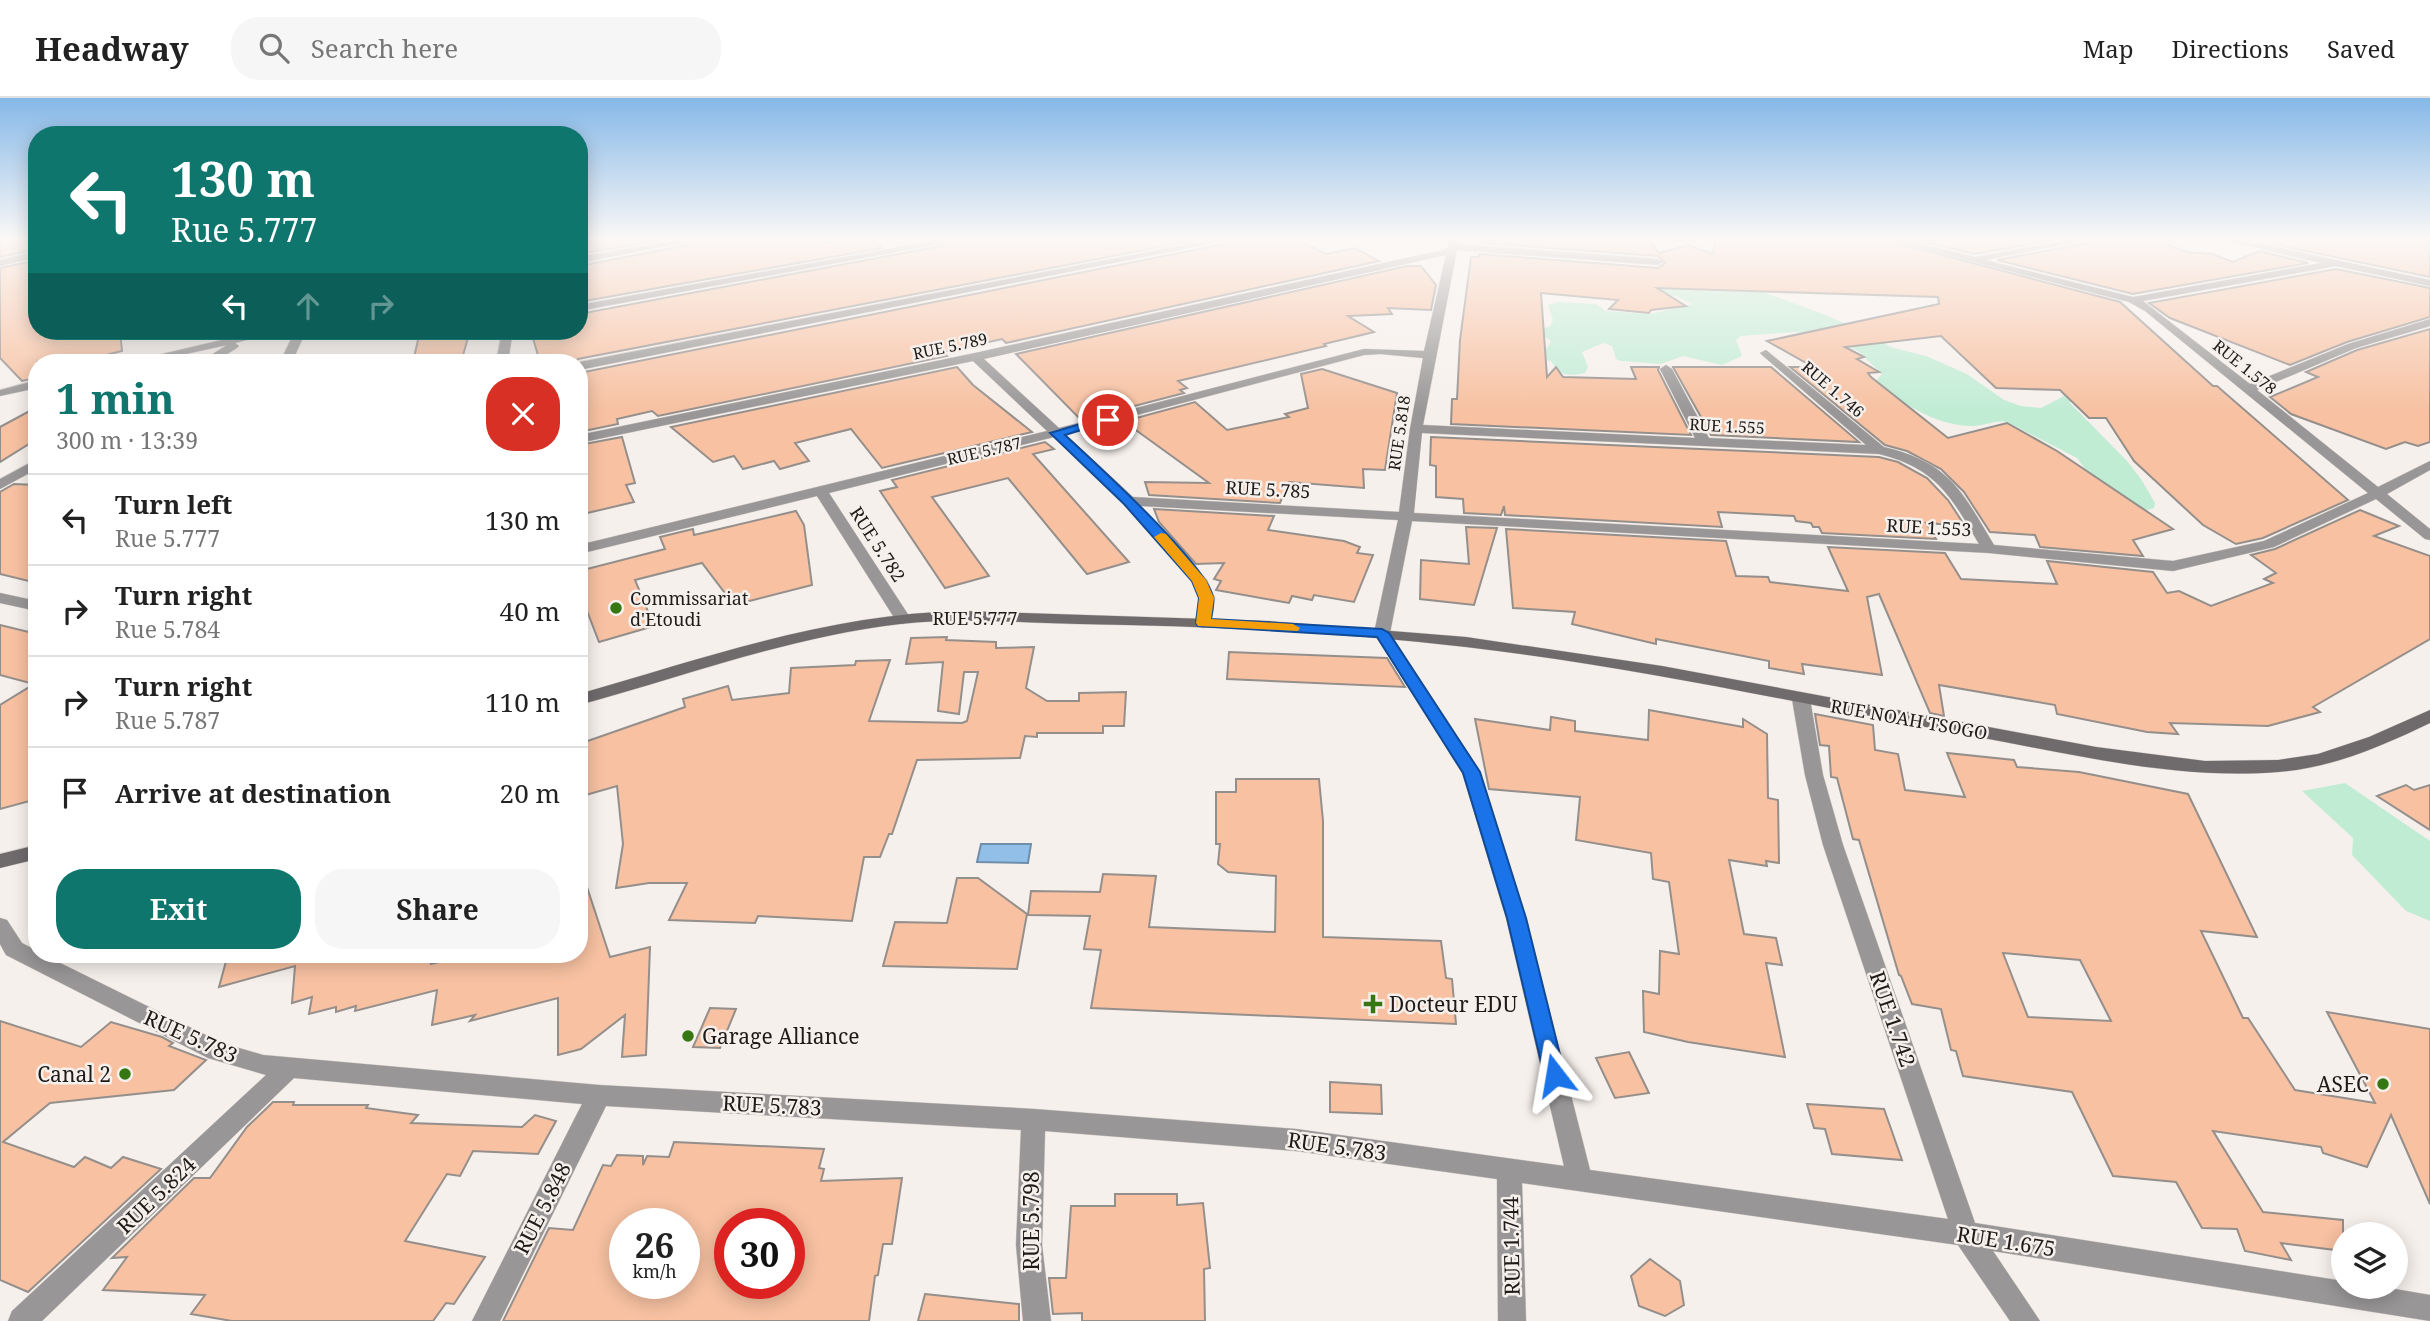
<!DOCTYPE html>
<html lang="en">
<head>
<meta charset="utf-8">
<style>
	body { margin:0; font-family:"Noto Serif",serif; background:#f6f6f6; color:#222; height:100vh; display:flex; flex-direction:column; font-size:26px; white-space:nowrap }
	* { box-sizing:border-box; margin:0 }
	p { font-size:23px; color:#767676 }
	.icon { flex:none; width:38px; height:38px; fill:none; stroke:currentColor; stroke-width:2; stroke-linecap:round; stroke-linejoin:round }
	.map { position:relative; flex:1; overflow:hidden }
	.sheet { position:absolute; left:28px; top:256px; width:560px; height:609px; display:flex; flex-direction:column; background:#fff; border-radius:28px; box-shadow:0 4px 18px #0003 }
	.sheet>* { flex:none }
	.top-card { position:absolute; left:28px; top:28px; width:560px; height:214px; border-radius:28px; box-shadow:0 4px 18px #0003; background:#0f766e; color:#fff; overflow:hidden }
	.tools { position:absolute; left:2331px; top:1124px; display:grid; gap:14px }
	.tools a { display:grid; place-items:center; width:77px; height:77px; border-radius:50%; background:#fff; box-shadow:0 4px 18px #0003; font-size:35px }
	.speed { position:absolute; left:609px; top:1110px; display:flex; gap:14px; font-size:35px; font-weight:700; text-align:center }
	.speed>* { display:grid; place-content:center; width:91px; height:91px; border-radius:50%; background:#fff; box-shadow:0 4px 18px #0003; line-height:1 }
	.speed small { font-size:18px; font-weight:400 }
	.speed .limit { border:10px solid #d22; background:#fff; color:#111 }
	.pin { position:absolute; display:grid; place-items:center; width:60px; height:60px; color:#fff; margin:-30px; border:4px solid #fff; border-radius:50%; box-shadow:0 2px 7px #0007 }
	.me { position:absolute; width:77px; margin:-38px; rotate:346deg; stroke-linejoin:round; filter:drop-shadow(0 0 5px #0008) }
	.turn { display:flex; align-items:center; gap:24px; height:147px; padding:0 28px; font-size:32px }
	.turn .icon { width:91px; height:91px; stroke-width:2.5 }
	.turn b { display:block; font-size:49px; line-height:60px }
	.lanes { display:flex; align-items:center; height:66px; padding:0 28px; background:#0003; justify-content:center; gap:35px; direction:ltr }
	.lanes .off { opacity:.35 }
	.round { display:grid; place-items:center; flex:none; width:74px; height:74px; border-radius:28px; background:#f6f6f6 }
	.head { display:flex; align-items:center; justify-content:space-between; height:119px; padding:0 28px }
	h1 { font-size:42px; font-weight:700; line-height:52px; color:#0f766e }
	.primary-button { display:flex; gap:14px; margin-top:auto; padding:14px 28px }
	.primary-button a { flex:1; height:80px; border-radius:28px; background:#0f766e; color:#fff; font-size:28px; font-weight:700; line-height:80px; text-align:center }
	.primary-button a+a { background:#f6f6f6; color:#222 }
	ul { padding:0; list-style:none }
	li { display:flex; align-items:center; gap:21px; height:91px; padding:0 28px; border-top:2px solid #e0e0e0 }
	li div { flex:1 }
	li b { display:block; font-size:26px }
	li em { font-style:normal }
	header { display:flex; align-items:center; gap:42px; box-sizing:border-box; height:98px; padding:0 35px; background:#fff; border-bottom:2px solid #e0e0e0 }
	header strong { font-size:33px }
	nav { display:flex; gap:38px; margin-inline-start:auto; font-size:24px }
	.search { width:490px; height:63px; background:#f6f6f6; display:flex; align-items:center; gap:18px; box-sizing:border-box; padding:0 24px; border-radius:28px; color:#767676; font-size:26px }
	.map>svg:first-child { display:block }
	.green { fill:#c1ecd4 }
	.water { fill:#91bfe7; stroke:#6e8eaa; stroke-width:2 }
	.building { fill:#f7c1a2; stroke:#958f8c; stroke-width:2; fill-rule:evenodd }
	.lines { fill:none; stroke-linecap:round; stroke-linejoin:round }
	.street-casing { stroke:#d3ceca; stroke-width:1 }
	.secondary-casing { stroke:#d3ceca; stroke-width:1 }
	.street { fill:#999697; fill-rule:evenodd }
	.secondary { fill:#6f6b6d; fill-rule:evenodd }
	.route { fill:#1a73e8; stroke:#114b97; stroke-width:2 }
	.slow { fill:#f59e0b }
	.poi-dot { fill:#367714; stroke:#f6f0ec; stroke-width:2.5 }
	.labels { text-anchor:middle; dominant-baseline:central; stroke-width:5; stroke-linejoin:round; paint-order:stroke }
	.far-street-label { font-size:16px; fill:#1e1b1a; stroke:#f6f0ec }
	.street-label { font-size:18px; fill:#1e1b1a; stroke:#f6f0ec }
	.poi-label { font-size:18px; fill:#1e1b1a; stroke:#f6f0ec; text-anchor:start }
	.near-poi-label { font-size:21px; fill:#1e1b1a; stroke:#f6f0ec; text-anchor:start }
	.near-street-label { font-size:21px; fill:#1e1b1a; stroke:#f6f0ec }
</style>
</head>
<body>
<header>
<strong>Headway</strong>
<div class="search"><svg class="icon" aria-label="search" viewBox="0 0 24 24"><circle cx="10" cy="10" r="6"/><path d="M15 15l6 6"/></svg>Search here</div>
<nav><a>Map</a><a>Directions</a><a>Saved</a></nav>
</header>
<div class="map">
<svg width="2430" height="1223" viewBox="0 0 2430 1223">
	<rect width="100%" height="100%" fill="#f6f0ec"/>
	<g class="green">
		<path d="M1681,189l23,4 59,1 60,22 54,23 13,10 36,9 41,18 37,26 17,6 20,2 23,-12 -8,-10 26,14 -13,2 58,59 14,18 14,24 -1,5 -10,3 -52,-33 -15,-20 -70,-36c-11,-2 -21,3 -32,4 -38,1 -71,-22 -100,-44l7,-8 -24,-23 -41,-17 -23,-2 -53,4 -5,4 6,16 -20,9 -39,-9 -22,8 -40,-3 -5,-2 -4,-13 -9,-3 -21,9 6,15 -3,6c-18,3 -24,4 -34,-12l-21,-3 18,-11 3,-6 -6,-4 -23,-4 16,-5 12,-1 3,-7 -5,-15 10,-3 38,2 10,7 45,3 41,-10 -16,-8h-22l-34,-8z"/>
		<polygon points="2345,685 2430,743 2430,823 2406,813 2352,757 2353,740 2302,693"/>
	</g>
	<polygon class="water" points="981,746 1031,746 1028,765 977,764"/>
	<g class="building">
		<polygon points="0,142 37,142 37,151 0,159"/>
		<polygon points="579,142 662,142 579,156"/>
		<polygon points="701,142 818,142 821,146 843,142 874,142 882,150 579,204 579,168 698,145"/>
		<polygon points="973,142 1196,142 578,261 576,264 540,264 532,237 553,233 579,233 579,216"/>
		<polygon points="1231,142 1298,142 1326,156 1355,150 1379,163 1006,245 1002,241 943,254 947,258 658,318 652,313 617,321 618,326 579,334 579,275 1229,145"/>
		<polygon points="1480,142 1649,142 1659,155 1688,147 1713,156 1715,142 1886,142 2120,204 2213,288 2217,288 2348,402 2263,440 2236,446 2203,427 2134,363 2106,320 2089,320 2060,292 1996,290 1941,238 1845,249 1864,259 1857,261 1879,274 1868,275 1871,279 1948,340 2007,325 2057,353 2173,431 2133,442 2143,458 2040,449 2035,437 1990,434 1964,394 1941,371 1907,353 1885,347 1790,269 1813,269 1767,243 1939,206 1938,199 1657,190 1686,208 1651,212 1649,215 1609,211 1618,202 1541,195 1547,279 1556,269 1563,279 1636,281 1631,269 1659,269 1658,272 1691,337 1451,326 1452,301 1457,301 1460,242 1471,159 1479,159 1479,156 1658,170 1665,165 1658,158 1480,145"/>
		<polygon points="1916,142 2052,142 1975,156"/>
		<polygon points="2090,142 2155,142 2187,154 2212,156 2233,164 2259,153 2308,165 2133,196 1997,162 2088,145"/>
		<polygon points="2280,142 2430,142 2430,179 2273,146"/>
		<polygon points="37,162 37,233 120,233 122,253 78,264 37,264 37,280 22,283 0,260 0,170"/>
		<polygon points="1407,168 1421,168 1436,187 1431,212 1388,210 1392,216 1348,218 1374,234 1324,246 1326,248 1178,283 1187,290 1180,292 1184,295 1081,322 1016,256"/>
		<polygon points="2336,171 2430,190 2430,219 2347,244 2290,267 2170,220 2149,205"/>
		<polygon points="2430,231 2430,344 2418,348 2405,344 2386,351 2291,316 2270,299 2318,279 2306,274 2357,252"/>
		<polygon points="420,233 470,233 461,264 413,264"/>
		<polygon points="957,269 973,287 1032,334 882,370 851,331 795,345 809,363 780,371 774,363 743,371 734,358 713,364 671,329"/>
		<polygon points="1673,269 1771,269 1859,344 1711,337"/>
		<polygon points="1322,271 1397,295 1385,372 1363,371 1364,390 1289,384 1280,405 1149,397 1145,384 1209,385 1133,330 1100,339 1092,332 1195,304 1227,332 1289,319 1285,316 1308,310 1301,276"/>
		<polygon points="37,309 37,341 0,364 0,329"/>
		<polygon points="622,339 635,385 626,387 634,404 579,417 579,347"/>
		<polygon points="1431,339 1879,359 1898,364 1927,380 1948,402 1965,428 1926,425 1936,441 1822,435 1819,429 1813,429 1811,425 1796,423 1794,418 1718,414 1722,429 1505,417 1504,408 1501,417 1464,415 1463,401 1436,399 1436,368 1430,367"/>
		<polygon points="1045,344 1054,351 1033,356 1129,464 1087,476 1008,380 932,399 989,478 945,490 880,393 897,389 892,382"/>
		<polygon points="14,386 37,387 37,485 0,476 0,394"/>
		<polygon points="1154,411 1274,418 1268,432 1344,443 1360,449 1357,455 1373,457 1354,504 1314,497 1312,502 1292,498 1289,505 1216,492 1221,483 1214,481 1224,465 1196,466 1159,424"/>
		<polygon points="2360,412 2399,428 2374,438 2430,458 2430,541 2313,609 2320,614 2268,628 2170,625 2178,636 2147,634 2057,616 2055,607 1939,587 1944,618 1930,615 1879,496 1867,499 1882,577 1802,566 1804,576 1769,570 1769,563 1656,541 1656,546 1572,526 1575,514 1513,510 1506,431 1726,443 1736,478 1768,479 1770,484 1848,493 1828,449 1945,455 1961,481 2057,486 2047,463 2153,474 2167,495 2179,493 2211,508 2273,485 2264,481 2276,475 2251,457 2275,451"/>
		<polygon points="796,413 804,427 812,487 734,507 702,465 635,482 654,528 599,544 579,492 579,473 665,451 660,439 693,431 694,437"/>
		<polygon points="1466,429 1497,430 1474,507 1420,501 1421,462 1469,466"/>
		<polygon points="0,527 37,536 37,701 0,711 0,607 34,586 0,577"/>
		<polygon points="947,539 946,542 996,544 996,550 1034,549 1026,590 1047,603 1079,603 1079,595 1126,594 1124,628 1103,628 1103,635 1037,635 1037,639 1025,638 1020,660 917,662 892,736 889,736 880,759 864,759 852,823 758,818 755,825 669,822 687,785 649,785 616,790 623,746 617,688 579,699 579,646 685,609 683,601 728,588 732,602 789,595 791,570 855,567 856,563 890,562 869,623 962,625 967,623 978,574 964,574 959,616 938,613 943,564 906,566 911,540"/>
		<polygon points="1229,554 1387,560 1405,589 1227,581"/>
		<polygon points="1649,612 1743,629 1743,621 1767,636 1768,700 1778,702 1779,765 1766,763 1767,768 1729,762 1744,836 1776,840 1782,867 1766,865 1785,959 1688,944 1644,934 1643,893 1659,896 1660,853 1679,856 1669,784 1653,781 1651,755 1576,742 1580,699 1489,691 1475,621 1550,632 1551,619 1575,623 1575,633 1648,642"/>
		<path d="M1815,616l58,11 2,25 23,4 7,36 60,7 -18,-44 67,7 3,7 62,5 109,22 69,143 -56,-6 42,87h5l47,72 80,13 -48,-91 103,17v175l-39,-89 -24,52 -44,-14 -2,-6 -108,-16 50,81 80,8v31l-62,-8 10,17 -46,-9 -8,-22 -35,-1 -26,-46 -63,-6 -41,-84 -109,-16 -7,-25 -5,-1 -10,-41 -29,-5 -11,-28 -2,-1 -40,-135 -6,-1 -16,-61 -6,-1 -2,-31 -9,-1zM2003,855l77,7 31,61 -83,-4z"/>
		<polygon points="1236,681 1319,681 1323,723 1323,839 1441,843 1446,880 1452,881 1456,926 1091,910 1101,852 1084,851 1090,818 1028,817 1031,793 1100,794 1103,776 1156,778 1149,829 1275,834 1276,778 1228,774 1218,766 1220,746 1216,746 1216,694 1236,694"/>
		<polygon points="2406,687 2414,692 2430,687 2430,732 2377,698"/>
		<polygon points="579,780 584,780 610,859 650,849 646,957 622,959 625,917 581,951 558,957 558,900 470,923 475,917 432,927 437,892 355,913 356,908 336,914 336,909 309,916 312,899 292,905 295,868 219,889 228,856 432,856 431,866 473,856 579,856"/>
		<polygon points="957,780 978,780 1027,816 1017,871 883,868 895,824 947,825"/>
		<polygon points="710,910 736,911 720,950 693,949"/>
		<polygon points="0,923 81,949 111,924 162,939 173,945 169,948 206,962 174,992 50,1005 3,1044 74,1069 85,1059 111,1070 123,1059 161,1071 28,1194 0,1182"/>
		<polygon points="1629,954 1649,995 1615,1000 1596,960"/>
		<polygon points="1330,984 1381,987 1382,1016 1330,1014"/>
		<polygon points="273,1004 294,1004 293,1007 368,1007 366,1010 418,1017 411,1025 522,1029 535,1017 556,1023 538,1056 473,1053 460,1078 447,1076 405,1143 485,1159 454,1206 446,1205 433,1223 232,1223 191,1216 205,1197 103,1192 127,1159 112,1160 194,1080 210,1080 247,1029"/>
		<polygon points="1807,1006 1884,1011 1902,1062 1832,1056 1825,1031 1814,1030"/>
		<path d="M674,1044l150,7 -5,19 5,1 -3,12 81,-3 -10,66h-9l-5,31 -3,1 -6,45h-366l46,-93 24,2 30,-65 8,1 6,-11 26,1v9l4,-9 22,1zM625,1125h59v60h-59zM730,1125h59v60h-59z"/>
		<polygon points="1115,1096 1177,1096 1177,1107 1203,1105 1210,1170 1204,1171 1205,1223 1082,1223 1082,1215 1053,1216 1049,1180 1066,1180 1071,1108 1115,1108"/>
		<polygon points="1650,1161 1680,1183 1684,1207 1665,1218 1639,1208 1631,1178"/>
		<polygon points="925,1196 1019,1206 1019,1223 918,1223"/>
	</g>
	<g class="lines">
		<defs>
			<g id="street">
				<polygon points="677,142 698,142 579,165 579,159"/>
				<polygon points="939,142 960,142 579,213 579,207"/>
				<polygon points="1209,142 1228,142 579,272 579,264"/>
				<path d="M1449,142h10l-1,4 200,15 5,3 -5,3 -201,-15 -34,175 272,13 -35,-69 6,-4 6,4 37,69 157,7 -104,-90 -2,-2 6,-3 118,97c66,16 77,43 110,98l179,16 91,-20 104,-48 -223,-182 -16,-9 -240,-62h16l70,17 91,-17h21l-102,20 148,37 188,-34 -97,-23h18l188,40v6l-94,-20 -193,35 107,83 98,-40 82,-25v7l-74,22 -99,42 121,97 52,-26v9l-43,24 43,35v11l-5,-1 -49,-40 -102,48 -101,24 -184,-18 -577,-32 -22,112 90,139 46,146 64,252 358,49 -125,-374 -18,-70 -13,-76 9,-5 9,5 13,76 20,70 132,378 368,58v5h34l53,9v26l-437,-70 47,70h-30l-52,-76 -436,-62 4,138h-28l-1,-142 -201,-28 -251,-20 -3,114 9,76h-28l-7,-76 5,-115 -415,-24 -106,215h-28l110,-217 -288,-26 -252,243h-34l4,-10 254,-236 -58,-17 -202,-103 -6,-11v-26l7,2 15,23 15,8v3h5l180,89 41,12 336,30 435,24 262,20 268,37 -58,-248 -44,-146 -88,-139 24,-113 -257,-14 66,74 8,18 -4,25 -8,5 -8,-5 4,-25 -7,-17 -68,-77 -70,-67 -225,56 82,126 -8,5 -8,-5 -78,-123 -238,58v-9l468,-114 -74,-70 -394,82v-8l396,-82 472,-104zM1446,157l-22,96 -60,-2 -305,79 -75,-69zM1381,256l42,4 -13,71 -11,83 -266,-15 -68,-63 299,-79zM1422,335l457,21c57,14 72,42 100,90l-565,-31z"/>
				<polygon points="37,153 37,159 0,168 0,162"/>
				<polygon points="260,233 280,233 235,245 239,248 237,250 214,264 200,264 227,247 149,264 128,264"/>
				<polygon points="295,233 306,233 292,264 280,264"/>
				<polygon points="502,233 513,233 508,264 496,264"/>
				<polygon points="37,282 37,290 0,298 0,292"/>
				<polygon points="37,361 37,371 0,391 0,381"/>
				<polygon points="0,495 37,503 37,513 0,505"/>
			</g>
			<g id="secondary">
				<path d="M964,513l304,10 198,16 196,29 434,81 109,14 73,-1 40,-6 51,-17 61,-27v13c-48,23 -98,45 -152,49 -101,8 -201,-17 -300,-35 -170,-32 -340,-70 -512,-90 -128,-15 -258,-21 -387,-23 -59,-1 -120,-7 -179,0 -111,13 -214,52 -321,81v-11c126,-36 252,-81 385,-83z"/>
				<polygon points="37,747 37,761 0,770 0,756"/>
			</g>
		</defs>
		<use href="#street" class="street-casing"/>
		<use href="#secondary" class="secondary-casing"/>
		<use href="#street" class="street"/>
		<use href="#secondary" class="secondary"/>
	</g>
	<linearGradient id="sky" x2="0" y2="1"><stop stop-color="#85b8e8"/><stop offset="0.45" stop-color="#fbf8f6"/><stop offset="1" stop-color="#fbf8f6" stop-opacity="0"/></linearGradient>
	<rect width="2430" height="313" fill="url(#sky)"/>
	<path class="route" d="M1104,319l10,3 -49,15c29,27 143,130 148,163 1,6 -1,15 -2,21l171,10 7,4 91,139 46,146 39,157 -3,7 -7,2 -8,-2 -3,-7 -37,-157 -44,-145 -86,-136 -179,-11 -2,-3 3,-25 -7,-17 -68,-77 -74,-71z"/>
	<polygon class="slow" points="1161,435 1166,436 1206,482 1214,500 1211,521 1293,526 1300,530 1298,533 1198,528 1196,525 1199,500 1192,483 1154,439"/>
	<g class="poi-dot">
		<circle cx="616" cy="510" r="7"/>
		<path d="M1369.5 895.5h7v7h7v7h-7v7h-7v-7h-7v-7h7z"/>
		<circle cx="688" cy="938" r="7"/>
		<circle cx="125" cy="976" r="7"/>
		<circle cx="2383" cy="986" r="7"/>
	</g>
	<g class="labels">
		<g class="far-street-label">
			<text transform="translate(950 248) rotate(-12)">RUE 5.789</text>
			<text transform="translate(2245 269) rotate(39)">RUE 1.578</text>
			<text transform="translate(1833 291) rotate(41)">RUE 1.746</text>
			<text transform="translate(1727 328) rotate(3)">RUE 1.555</text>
			<text transform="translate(1399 335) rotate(-82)">RUE 5.818</text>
			<text transform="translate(984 353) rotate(-13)">RUE 5.787</text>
		</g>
		<g class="street-label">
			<text transform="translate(1268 391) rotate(3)">RUE 5.785</text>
			<text transform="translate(1929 429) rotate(3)">RUE 1.553</text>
			<text transform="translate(878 446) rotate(57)">RUE 5.782</text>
			<text x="975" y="520">RUE 5.777</text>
			<text transform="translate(1909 621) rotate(10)">RUE NOAH TSOGO</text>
		</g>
		<g class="poi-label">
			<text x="630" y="500">Commissariat<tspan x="630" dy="21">d'Etoudi</tspan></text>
		</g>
		<g class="near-poi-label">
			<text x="1389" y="906">Docteur EDU</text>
			<text x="702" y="938">Garage Alliance</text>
			<text x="111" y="976" text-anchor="end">Canal 2</text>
			<text x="2369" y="986" text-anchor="end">ASEC</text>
		</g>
		<g class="near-street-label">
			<text transform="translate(1893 921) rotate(71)">RUE 1.742</text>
			<text transform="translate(191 938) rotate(24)">RUE 5.783</text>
			<text transform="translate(772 1007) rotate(3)">RUE 5.783</text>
			<text transform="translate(1337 1048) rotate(8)">RUE 5.783</text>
			<text transform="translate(156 1097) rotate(-44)">RUE 5.824</text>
			<text transform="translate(542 1110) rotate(-63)">RUE 5.848</text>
			<text transform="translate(1031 1123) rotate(-90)">RUE 5.798</text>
			<text transform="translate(2006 1143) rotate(9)">RUE 1.675</text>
			<text transform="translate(1511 1148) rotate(-91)">RUE 1.744</text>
		</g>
	</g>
</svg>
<div class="tools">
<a><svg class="icon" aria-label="layers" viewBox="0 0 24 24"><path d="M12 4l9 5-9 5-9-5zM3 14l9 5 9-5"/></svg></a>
</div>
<div class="speed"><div>26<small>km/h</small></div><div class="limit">30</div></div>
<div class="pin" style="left:1108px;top:322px;background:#d93025"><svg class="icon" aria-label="arrive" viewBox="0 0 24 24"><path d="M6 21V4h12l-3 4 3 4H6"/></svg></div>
<svg class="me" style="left:1555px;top:977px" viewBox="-20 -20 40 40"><path d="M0-17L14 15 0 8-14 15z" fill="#1a73e8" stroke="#fff" stroke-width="4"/></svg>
<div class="top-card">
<div class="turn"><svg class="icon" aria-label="left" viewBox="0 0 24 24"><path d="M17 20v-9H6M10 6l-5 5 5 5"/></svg><div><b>130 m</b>Rue 5.777</div></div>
<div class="lanes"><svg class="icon" aria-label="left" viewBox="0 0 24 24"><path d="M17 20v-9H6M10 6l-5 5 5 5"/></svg><svg class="icon off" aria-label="ahead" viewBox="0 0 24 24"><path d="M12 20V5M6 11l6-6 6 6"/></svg><svg class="icon off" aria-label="right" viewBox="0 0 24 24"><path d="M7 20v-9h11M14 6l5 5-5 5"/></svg></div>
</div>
<section class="sheet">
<div class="head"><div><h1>1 min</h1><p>300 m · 13:39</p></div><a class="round" style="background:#d93025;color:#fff"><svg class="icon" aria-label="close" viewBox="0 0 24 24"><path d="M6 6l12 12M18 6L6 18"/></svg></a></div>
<ul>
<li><svg class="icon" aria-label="left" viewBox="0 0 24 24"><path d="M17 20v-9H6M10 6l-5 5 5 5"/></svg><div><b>Turn left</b><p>Rue 5.777</p></div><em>130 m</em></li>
<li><svg class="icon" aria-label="right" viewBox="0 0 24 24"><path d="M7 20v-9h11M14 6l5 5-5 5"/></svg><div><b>Turn right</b><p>Rue 5.784</p></div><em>40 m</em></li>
<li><svg class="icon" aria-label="right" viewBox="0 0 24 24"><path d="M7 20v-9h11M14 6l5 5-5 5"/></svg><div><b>Turn right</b><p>Rue 5.787</p></div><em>110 m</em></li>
<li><svg class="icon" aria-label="arrive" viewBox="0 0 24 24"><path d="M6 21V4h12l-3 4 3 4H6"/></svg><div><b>Arrive at destination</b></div><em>20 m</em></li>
</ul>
<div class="primary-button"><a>Exit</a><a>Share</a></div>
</section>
</div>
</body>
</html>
